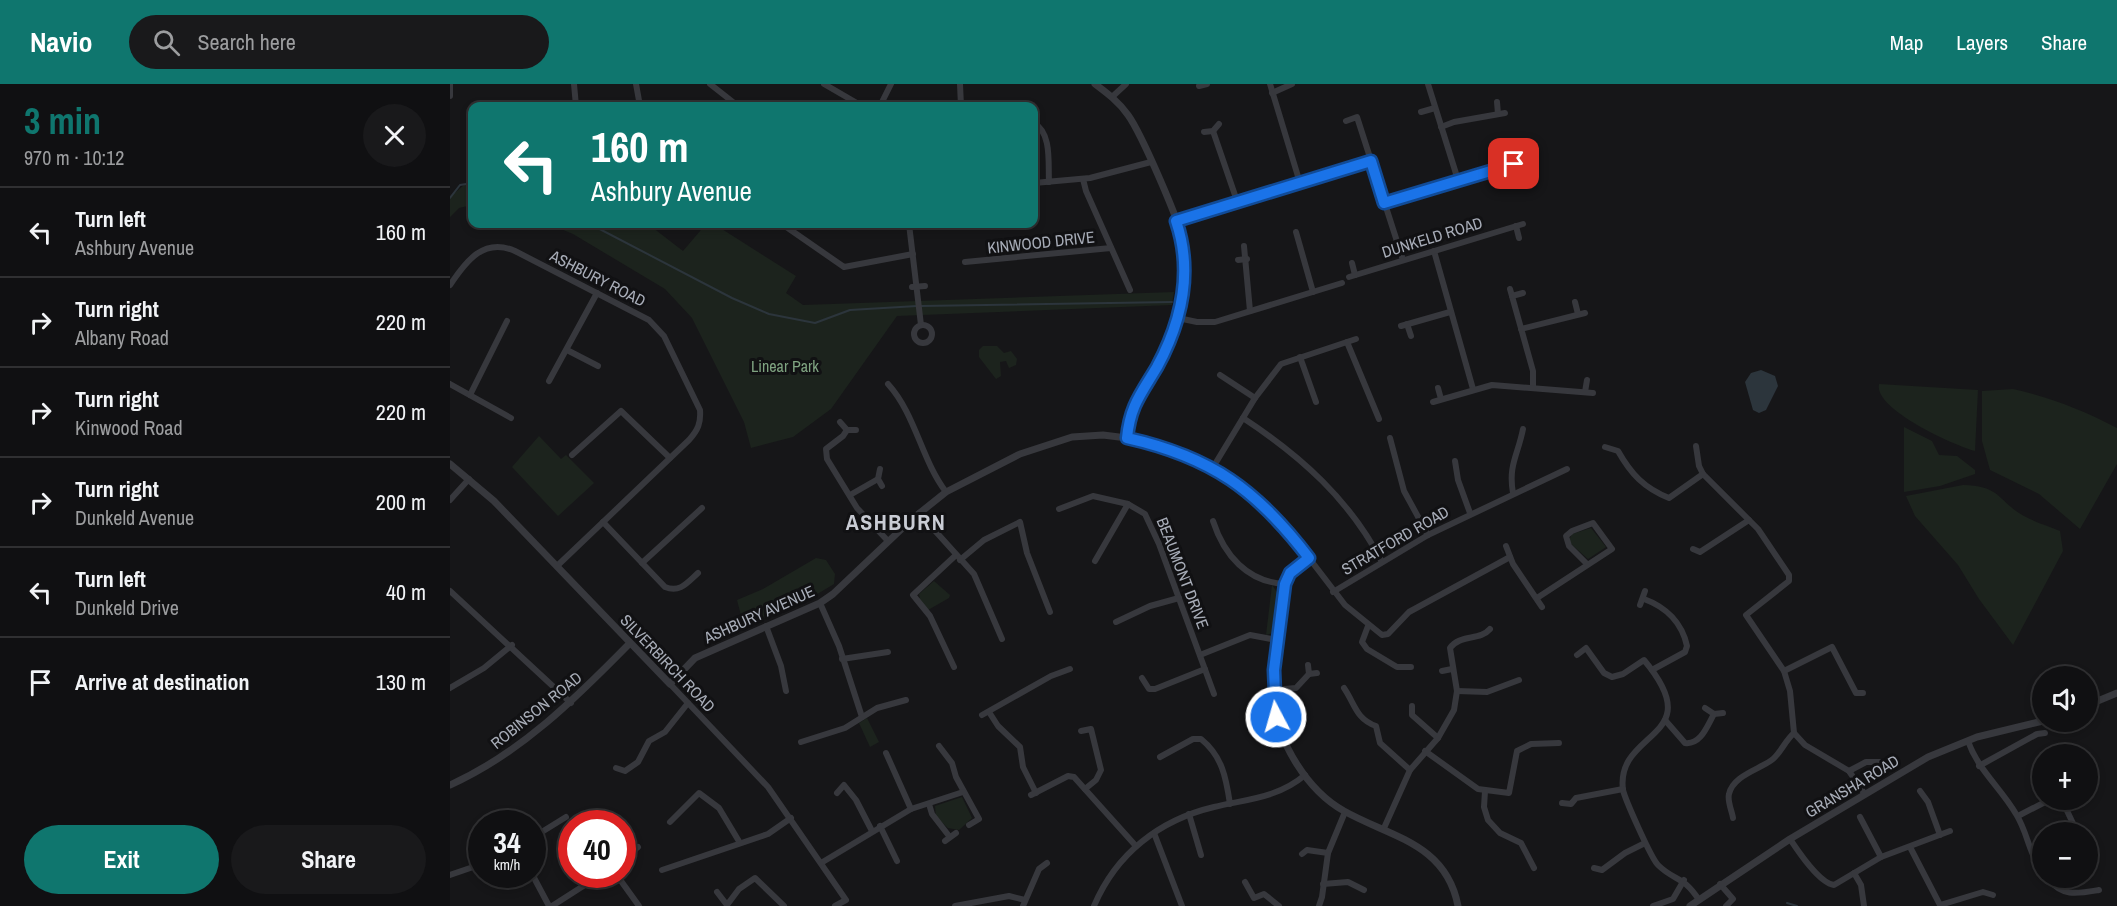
<!DOCTYPE html>
<html lang="en">
<head>
<meta charset="utf-8">
<style>
	body { margin:0; font-family:"Archivo Narrow",sans-serif; background:#19191b; color:#f1f3f6; height:100vh; display:flex; flex-direction:column; font-size:22px; white-space:nowrap }
	* { box-sizing:border-box; margin:0 }
	p { font-size:20px; color:#9c9d9f }
	.icon { flex:none; width:33px; height:33px; fill:none; stroke:currentColor; stroke-width:2; stroke-linecap:round; stroke-linejoin:round }
	.map { position:relative; flex:1; overflow:hidden }
	.panel { display:flex; flex-direction:column; background:#101012; width:450px }
	.panel>* { flex:none }
	.guide { position:absolute; left:18px; top:18px; width:570px; height:126px; border-radius:12px; box-shadow:0 3px 9px #0003,0 0 0 2px #303032; background:#0f766e; color:#fff; overflow:hidden }
	.controls { position:absolute; left:1582px; top:582px; display:grid; gap:12px }
	.controls a { display:grid; place-items:center; width:66px; height:66px; border-radius:50%; background:#101012; box-shadow:0 3px 9px #0003,0 0 0 2px #303032; font-size:30px }
	.speed { position:absolute; left:18px; top:726px; display:flex; gap:12px; font-size:30px; font-weight:700; text-align:center }
	.speed>* { display:grid; place-content:center; width:78px; height:78px; border-radius:50%; background:#101012; box-shadow:0 3px 9px #0003,0 0 0 2px #303032; line-height:1 }
	.speed small { font-size:15px; font-weight:400 }
	.speed .limit { border:9px solid #d22; background:#fff; color:#111 }
	.pin { position:absolute; display:grid; place-items:center; width:51px; height:51px; color:#fff; margin:-26px; border-radius:12px; box-shadow:0 3px 9px #0006 }
	.me { position:absolute; width:66px; margin:-33px; rotate:354deg; stroke-linejoin:round; filter:drop-shadow(0 0 4px #0008) }
	.turn { display:flex; align-items:center; gap:21px; height:126px; padding:0 24px; font-size:27px }
	.turn .icon { width:78px; height:78px; stroke-width:2.5 }
	.turn b { display:block; font-size:42px; line-height:51px }
	.round { display:grid; place-items:center; flex:none; width:63px; height:63px; border-radius:32px; background:#19191b }
	.headline { display:flex; align-items:center; justify-content:space-between; height:102px; padding:0 24px }
	h1 { font-size:36px; font-weight:800; line-height:45px; color:#0f766e }
	.primary-button { display:flex; gap:12px; margin-top:auto; padding:12px 24px }
	.primary-button a { flex:1; height:69px; border-radius:36px; background:#0f766e; color:#fff; font-size:24px; font-weight:800; line-height:69px; text-align:center }
	.primary-button a+a { background:#19191b; color:#f1f3f6 }
	ul { padding:0; list-style:none }
	li { display:flex; align-items:center; gap:18px; height:90px; padding:0 24px; border-top:2px solid #303032 }
	li div { flex:1 }
	li b { display:block; font-size:22px }
	li em { font-style:normal }
	header { display:flex; align-items:center; gap:36px; box-sizing:border-box; height:84px; padding:0 30px; background:#0f766e; color:#fff }
	header strong { font-size:28px }
	nav { display:flex; gap:33px; margin-inline-start:auto; font-size:21px }
	.search { width:420px; height:54px; background:#19191b; display:flex; align-items:center; gap:15px; box-sizing:border-box; padding:0 21px; border-radius:33px; color:#9c9d9f; font-size:22px }
	main { display:flex; flex:1; min-height:0 }
	.map>svg:first-child { display:block }
	.green { fill:#1c231d }
	.water { fill:#2c353c }
	.lines { fill:none; stroke-linecap:round; stroke-linejoin:round }
	.stream { stroke:#2c353c; stroke-width:2 }
	.minor { stroke:#37383d; stroke-width:6 }
	.tertiary { stroke:#37383d; stroke-width:7 }
	.route-casing { stroke:#114b97; stroke-width:15 }
	.route { stroke:#1a73e8; stroke-width:10 }
	.labels { text-anchor:middle; dominant-baseline:central; stroke-width:6; stroke-linejoin:round; paint-order:stroke }
	.street-label { font-size:16px; fill:#a8adb8; stroke:#111113 }
	.park-label { font-size:16px; fill:#7fa381; stroke:#111113 }
	.district-label { font-size:22px; font-weight:bold; letter-spacing:1.5px; fill:#c9ccd4; stroke:#111113 }
</style>
</head>
<body>
<header>
<strong>Navio</strong>
<div class="search"><svg class="icon" aria-label="search" viewBox="0 0 24 24"><circle cx="10" cy="10" r="6"/><path d="M15 15l6 6"/></svg>Search here</div>
<nav><a>Map</a><a>Layers</a><a>Share</a></nav>
</header>
<main>
<section class="panel">
<div class="headline"><div><h1>3 min</h1><p>970 m · 10:12</p></div><a class="round"><svg class="icon" aria-label="close" viewBox="0 0 24 24"><path d="M6 6l12 12M18 6L6 18"/></svg></a></div>
<ul>
<li><svg class="icon" aria-label="left" viewBox="0 0 24 24"><path d="M17 20v-9H6M10 6l-5 5 5 5"/></svg><div><b>Turn left</b><p>Ashbury Avenue</p></div><em>160 m</em></li>
<li><svg class="icon" aria-label="right" viewBox="0 0 24 24"><path d="M7 20v-9h11M14 6l5 5-5 5"/></svg><div><b>Turn right</b><p>Albany Road</p></div><em>220 m</em></li>
<li><svg class="icon" aria-label="right" viewBox="0 0 24 24"><path d="M7 20v-9h11M14 6l5 5-5 5"/></svg><div><b>Turn right</b><p>Kinwood Road</p></div><em>220 m</em></li>
<li><svg class="icon" aria-label="right" viewBox="0 0 24 24"><path d="M7 20v-9h11M14 6l5 5-5 5"/></svg><div><b>Turn right</b><p>Dunkeld Avenue</p></div><em>200 m</em></li>
<li><svg class="icon" aria-label="left" viewBox="0 0 24 24"><path d="M17 20v-9H6M10 6l-5 5 5 5"/></svg><div><b>Turn left</b><p>Dunkeld Drive</p></div><em>40 m</em></li>
<li><svg class="icon" aria-label="arrive" viewBox="0 0 24 24"><path d="M6 21V4h12l-3 4 3 4H6"/></svg><div><b>Arrive at destination</b></div><em>130 m</em></li>
</ul>
<div class="primary-button"><a>Exit</a><a>Share</a></div>
</section>
<div class="map">
<svg width="1667" height="822" viewBox="0 0 1667 822">
	<rect width="100%" height="100%" fill="#161618"/>
	<g class="green">
		<polygon points="22,94 22,121 9,124 0,133 0,113"/>
		<polygon points="99,140 198,140 233,167 256,140 264,140 346,192 336,209 353,221 724,208 722,221 447,232 381,325 343,353 301,364 294,338 242,234 215,205 123,150"/>
		<polygon points="533,262 547,262 554,269 561,267 567,275 566,281 559,284 556,277 550,278 551,292 546,295 529,273 529,266"/>
		<path d="M1429,300l99,6 -3,61c-20,-5 -102,-42 -96,-67z"/>
		<path d="M1563,305c37,8 70,21 104,39v36l-37,65 -41,-35 -49,-24 -8,-29v-50z"/>
		<polygon points="1454,343 1482,357 1489,371 1507,372 1525,386 1525,390 1490,402 1454,408"/>
		<polygon points="89,352 111,375 116,371 144,399 108,432 62,383"/>
		<path d="M1513,401c39,1 34,16 61,31 11,6 24,10 36,15l3,20 -50,94 -34,-46 -21,-34 -43,-49 -9,-20z"/>
		<polygon points="1141,444 1156,463 1138,475 1120,459 1120,454 1122,450"/>
		<polygon points="366,474 376,476 385,490 384,500 359,515 294,543 287,516 313,505"/>
		<polygon points="484,497 500,511 499,514 478,526 470,516 469,510"/>
		<polygon points="822,501 829,511 823,549 816,551"/>
		<polygon points="417,634 429,658 420,663 409,639"/>
		<polygon points="512,713 522,734 509,746 498,744 486,733 485,722"/>
	</g>
	<polygon class="water" points="1311,286 1325,292 1328,302 1316,326 1309,329 1303,326 1295,298 1301,289"/>
	<g class="lines">
		<g class="stream">
			<polyline points="0,114 10,101 22,99"/>
			<polyline points="140,140 282,214 319,230 365,239 400,226 467,222"/>
			<polyline points="471,222 722,218"/>
			<polyline points="1337,819 1347,822"/>
		</g>
		<g class="minor">
			<polyline points="124,0 126,22"/>
			<polyline points="186,0 190,22"/>
			<polyline points="260,0 288,22"/>
			<polyline points="374,0 412,22"/>
			<polyline points="510,0 511,22"/>
			<polyline points="820,0 850,99"/>
			<polyline points="978,0 1008,96"/>
			<polyline points="749,2 757,0"/>
			<polyline points="822,9 842,0"/>
			<polyline points="0,12 0,0"/>
			<polyline points="662,13 676,0"/>
			<polyline points="1047,18 1048,30"/>
			<polyline points="430,22 441,0"/>
			<polyline points="971,28 985,24"/>
			<polyline points="896,37 907,33 953,176"/>
			<path d="M584,39c18,10 14,40 15,59"/>
			<polyline points="991,43 1004,38 1055,29"/>
			<polyline points="763,47 787,117"/>
			<polyline points="754,48 763,47 769,40"/>
			<polyline points="1061,68 1064,80"/>
			<polyline points="633,95 636,107 680,206"/>
			<polyline points="584,99 640,94 701,78"/>
			<polyline points="934,119 1077,77"/>
			<polyline points="726,137 921,77"/>
			<polyline points="332,140 394,183 463,170"/>
			<polyline points="459,140 471,241"/>
			<polyline points="1066,142 1069,154"/>
			<polyline points="846,148 863,208"/>
			<polyline points="794,162 800,227"/>
			<polyline points="984,167 1023,305"/>
			<polyline points="788,176 797,175"/>
			<polyline points="515,178 661,164"/>
			<polyline points="902,179 905,191"/>
			<polyline points="899,193 1073,140"/>
			<path d="M0,201c16,-24 34,-48 65,-34l134,69 15,16 36,74c1,13 -2,20 -11,30l-132,126"/>
			<polyline points="462,203 475,202"/>
			<polyline points="1060,205 1083,287 1083,302"/>
			<polyline points="1062,212 1073,209"/>
			<polyline points="1125,218 1128,230"/>
			<polyline points="728,234 747,238 765,238 892,199"/>
			<polyline points="957,240 961,252"/>
			<circle cx="473" cy="250" r="9"/>
			<polyline points="951,242 1000,228"/>
			<polyline points="1071,245 1135,229"/>
			<polyline points="897,258 929,335"/>
			<polyline points="117,266 148,282"/>
			<polyline points="850,273 866,318"/>
			<polyline points="770,291 805,314"/>
			<polyline points="99,297 147,209"/>
			<polyline points="0,300 61,334"/>
			<path d="M438,300c28,31 33,75 58,108"/>
			<polyline points="988,304 991,315"/>
			<polyline points="1135,308 1137,296"/>
			<polyline points="20,311 57,237"/>
			<polyline points="983,318 1042,301 1143,309"/>
			<path d="M793,334c58,38 107,82 139,144"/>
			<polyline points="390,338 397,346 406,346"/>
			<polyline points="397,346 393,352 376,365 377,375 407,424 438,457"/>
			<polyline points="940,354 954,407 978,451"/>
			<polyline points="1246,362 1249,382 1253,390 1308,445 1339,491 1339,497 1296,531 1334,587 1340,607 1344,649 1355,661 1399,687 1414,709"/>
			<path d="M1155,363l13,4c13,23 26,37 51,47l34,-24"/>
			<polyline points="122,371 171,327 220,374"/>
			<polyline points="1005,377 1008,396 1020,429"/>
			<polyline points="430,385 428,395 432,402"/>
			<polyline points="762,385 805,314 831,280 906,255"/>
			<path d="M1063,409c-5,-28 5,-38 10,-64"/>
			<polyline points="400,411 428,395"/>
			<polyline points="0,416 19,395"/>
			<polyline points="609,425 643,412 678,420 695,430 709,460 764,610"/>
			<polyline points="469,429 524,490 552,555"/>
			<path d="M763,437c11,34 34,61 72,63"/>
			<path d="M153,438l62,65c15,6 22,-4 33,-14"/>
			<polyline points="1056,462 1063,480 1092,523"/>
			<polyline points="1243,465 1250,468 1299,436"/>
			<polyline points="859,474 895,521 932,551 938,550 959,528 1060,473"/>
			<polyline points="510,476 534,456 570,438 577,469 600,528"/>
			<polyline points="645,477 678,420"/>
			<polyline points="192,479 252,424"/>
			<polyline points="0,507 121,619"/>
			<polyline points="883,508 978,451 1117,385"/>
			<polyline points="1087,514 1162,465 1143,439 1122,447 1116,452 1119,462 1137,480"/>
			<path d="M1194,515c22,8 38,24 43,47l-2,6 -33,18"/>
			<polyline points="370,519 389,562 412,633"/>
			<polyline points="1190,521 1195,507"/>
			<polyline points="666,538 700,522 729,514"/>
			<polyline points="316,542 331,582 336,607"/>
			<polyline points="918,542 912,558 917,565 947,583 961,583"/>
			<polyline points="750,571 800,551 827,556"/>
			<path d="M1127,571l9,-7 18,25 8,4 11,-3 21,-14c67,80 -29,69 -21,130 2,9 28,68 35,75 16,16 25,10 41,35"/>
			<polyline points="392,575 438,568"/>
			<polyline points="858,581 859,590 867,589"/>
			<polyline points="504,583 480,532 463,511 506,471"/>
			<polyline points="992,587 1002,585"/>
			<polyline points="1334,587 1382,563 1406,609 1413,609"/>
			<polyline points="692,594 699,605 705,605 755,585"/>
			<polyline points="220,600 318,703 396,816 385,822"/>
			<polyline points="0,604 34,584 62,561"/>
			<path d="M894,604c11,16 12,31 32,38l4,17 30,27"/>
			<polyline points="823,606 846,604 859,590"/>
			<polyline points="1007,607 1037,608 1069,596"/>
			<polyline points="962,622 962,631 988,654"/>
			<polyline points="1255,624 1264,630 1273,629"/>
			<polyline points="539,628 548,642 570,663 573,683 586,709"/>
			<polyline points="532,631 601,592 620,585"/>
			<path d="M1215,636l20,23c16,2 22,-17 29,-29"/>
			<polyline points="631,647 641,645 651,686 646,696 635,705"/>
			<path d="M1518,657c10,29 33,47 48,73 12,19 13,41 27,59"/>
			<polyline points="351,658 395,644 427,624 456,616"/>
			<polyline points="489,662 502,679 506,693 529,735 519,741"/>
			<polyline points="975,667 1028,705 1059,709 1067,667 1081,660 1109,659"/>
			<polyline points="436,669 461,725"/>
			<path d="M710,673l33,-18h8c21,17 25,38 29,65"/>
			<polyline points="1529,682 1587,650 1595,649"/>
			<polyline points="166,684 175,687 188,678 199,657 215,648 238,619"/>
			<polyline points="1399,687 1416,678 1439,678"/>
			<polyline points="1035,707 1034,723 1038,736 1050,749 1071,759 1084,784"/>
			<polyline points="1470,707 1478,718 1490,751"/>
			<polyline points="387,709 394,701 406,716 422,747"/>
			<polyline points="581,711 618,692 624,693 685,761"/>
			<polyline points="1612,716 1627,748"/>
			<polyline points="1112,719 1121,720 1126,714 1173,705"/>
			<polyline points="479,720 482,730 499,752"/>
			<polyline points="739,730 751,771"/>
			<polyline points="1568,732 1599,716"/>
			<polyline points="1410,733 1431,773"/>
			<path d="M1283,734c-1,-7 -6,-17 -4,-24 4,-19 32,-25 44,-35 8,-7 12,-18 21,-26"/>
			<polyline points="220,738 249,709 269,724 290,759"/>
			<polyline points="430,742 447,777"/>
			<path d="M934,744l26,-58 28,-32 16,-28 3,-19 -7,-43c10,-14 30,-7 40,-19"/>
			<polyline points="704,749 732,822"/>
			<polyline points="82,754 116,733"/>
			<path d="M1340,755c8,12 29,44 44,46l47,-28 69,-26"/>
			<polyline points="495,757 506,749"/>
			<polyline points="1460,763 1490,821 1533,808 1543,811"/>
			<polyline points="852,770 857,766 878,769"/>
			<polyline points="172,775 188,763"/>
			<polyline points="371,779 461,725 513,708"/>
			<polyline points="1144,784 1152,786 1175,769 1195,759"/>
			<polyline points="212,786 318,750 341,734"/>
			<polyline points="1404,789 1411,801 1414,822"/>
			<polyline points="82,790 99,822"/>
			<polyline points="166,790 189,822"/>
			<polyline points="0,791 32,780"/>
			<path d="M1597,794c16,19 29,16 52,12"/>
			<polyline points="795,798 804,814 814,810 829,822"/>
			<polyline points="873,800 898,798 914,806"/>
			<polyline points="1270,800 1283,815 1276,822"/>
			<polyline points="267,808 277,821 289,805 305,794 334,822"/>
			<polyline points="102,822 152,790"/>
			<polyline points="505,822 559,812 575,816"/>
			<polyline points="573,822 589,785 597,779"/>
			<path d="M644,822c22,-52 65,-86 120,-99 33,-8 64,-9 91,-32"/>
			<polyline points="869,822 872,813 878,769 895,728"/>
			<polyline points="1203,822 1223,815 1234,796"/>
		</g>
		<g class="tertiary">
			<path d="M645,0c12,9 24,18 33,31 13,18 53,109 56,130 2,24 2,50 -6,73 -13,43 -48,75 -51,120"/>
			<path d="M0,380l44,37 176,183 25,-26 125,-55 13,-9 78,-74 35,-28 74,-38 52,-17 31,-2 24,3 40,9 35,15 62,43 17,16 28,37 -19,15 -5,11c-5,38 -16,80 -11,118 4,41 34,89 70,109 46,26 102,32 114,95"/>
			<polyline points="1638,621 1667,609"/>
			<path d="M0,701c71,-32 126,-87 180,-142"/>
			<polyline points="1240,822 1340,755 1478,673 1527,653 1593,637"/>
		</g>
	</g>
	<g class="lines">
		<defs>
			<path id="route" d="M826,633l-2,-47 11,-86 5,-11 19,-15c-52,-68 -97,-101 -182,-120 3,-32 14,-44 30,-71 25,-46 36,-96 19,-146l195,-60 13,42 130,-39"/>
		</defs>
		<use href="#route" class="route-casing"/>
		<use href="#route" class="route"/>
	</g>
	<g class="labels">
		<g class="street-label">
			<text transform="translate(982 153) rotate(-17)">DUNKELD ROAD</text>
			<text transform="translate(591 158) rotate(-6)">KINWOOD DRIVE</text>
			<text transform="translate(148 194) rotate(27)">ASHBURY ROAD</text>
			<text transform="translate(945 456) rotate(-30)">STRATFORD ROAD</text>
			<text transform="translate(733 489) rotate(69)">BEAUMONT DRIVE</text>
			<text transform="translate(309 530) rotate(-24)">ASHBURY AVENUE</text>
			<text transform="translate(218 579) rotate(46)">SILVERBIRCH ROAD</text>
			<text transform="translate(86 626) rotate(-39)">ROBINSON ROAD</text>
			<text transform="translate(1402 702) rotate(-31)">GRANSHA ROAD</text>
		</g>
		<g class="park-label">
			<text x="335" y="282">Linear Park</text>
		</g>
		<g class="district-label">
			<text x="446" y="438">ASHBURN</text>
		</g>
	</g>
</svg>
<div class="controls">
<a><svg class="icon" aria-label="sound" viewBox="0 0 24 24"><path d="M4 9h4l5-4v14l-5-4H4zM17 9q2 3 0 6"/></svg></a>
<a>+</a>
<a>−</a>
</div>
<div class="speed"><div>34<small>km/h</small></div><div class="limit">40</div></div>
<div class="pin" style="left:1064px;top:80px;background:#d93025"><svg class="icon" aria-label="arrive" viewBox="0 0 24 24"><path d="M6 21V4h12l-3 4 3 4H6"/></svg></div>
<svg class="me" style="left:826px;top:633px" viewBox="-20 -20 40 40"><circle r="17" fill="#1a73e8" stroke="#fff" stroke-width="3"/><path d="M0-11L8 9 0 5-8 9z" fill="#fff"/></svg>
<div class="guide">
<div class="turn"><svg class="icon" aria-label="left" viewBox="0 0 24 24"><path d="M17 20v-9H6M10 6l-5 5 5 5"/></svg><div><b>160 m</b>Ashbury Avenue</div></div>
</div>
</div>
</main>
</body>
</html>
